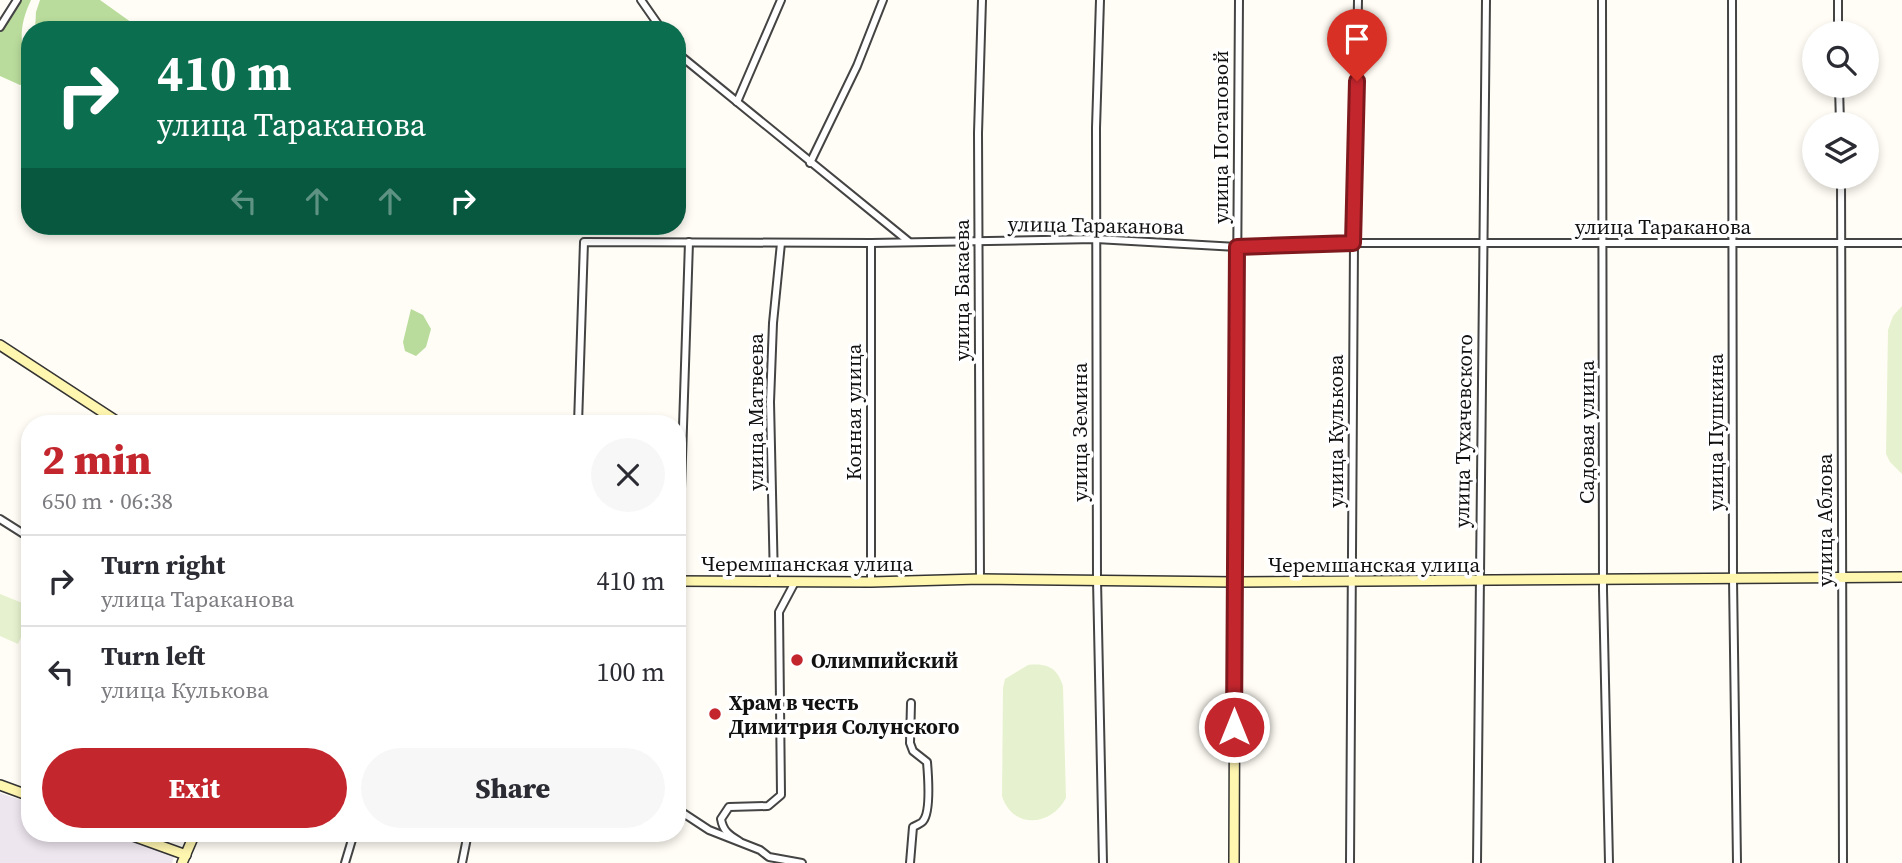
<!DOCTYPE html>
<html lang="en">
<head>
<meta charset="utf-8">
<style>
	body { margin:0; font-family:"Source Serif 4",serif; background:#f7f7f7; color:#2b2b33; height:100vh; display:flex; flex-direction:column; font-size:26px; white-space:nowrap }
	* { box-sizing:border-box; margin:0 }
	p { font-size:23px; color:#7c7c81 }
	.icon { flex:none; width:38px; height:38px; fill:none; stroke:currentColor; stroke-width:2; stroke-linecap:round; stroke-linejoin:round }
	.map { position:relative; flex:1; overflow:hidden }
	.side { position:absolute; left:21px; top:415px; width:665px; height:427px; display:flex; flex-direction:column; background:#fff; border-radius:28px; box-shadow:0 4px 10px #0003 }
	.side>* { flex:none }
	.guide { position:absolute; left:21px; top:21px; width:665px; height:214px; border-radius:28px; box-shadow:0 4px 10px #0003; background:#0b6e4f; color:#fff; overflow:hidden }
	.tools { position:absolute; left:1802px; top:21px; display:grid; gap:14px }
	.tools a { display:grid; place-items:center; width:77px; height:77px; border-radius:50%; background:#fff; box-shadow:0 4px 10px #0003; font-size:35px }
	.pin { position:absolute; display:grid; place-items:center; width:60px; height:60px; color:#fff; margin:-72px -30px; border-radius:50% 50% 50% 0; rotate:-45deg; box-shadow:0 0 7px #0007 }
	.pin .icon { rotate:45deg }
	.me { position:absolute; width:77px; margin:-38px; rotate:0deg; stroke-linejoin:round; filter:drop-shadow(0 0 5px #0008) }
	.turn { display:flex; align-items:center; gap:24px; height:147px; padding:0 21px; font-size:32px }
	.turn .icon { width:91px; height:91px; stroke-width:2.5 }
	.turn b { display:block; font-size:49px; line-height:60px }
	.lanes { display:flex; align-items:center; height:66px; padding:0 21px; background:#0003; justify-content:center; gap:35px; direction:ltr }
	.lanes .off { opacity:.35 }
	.round { display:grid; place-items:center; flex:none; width:74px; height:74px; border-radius:37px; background:#f7f7f7 }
	.summary { display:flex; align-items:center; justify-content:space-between; height:119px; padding:0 21px }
	h1 { font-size:42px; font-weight:800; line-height:52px; color:#c4262e }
	.action { display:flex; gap:14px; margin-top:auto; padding:14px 21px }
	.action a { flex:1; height:80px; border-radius:42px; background:#c4262e; color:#fff; font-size:28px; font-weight:800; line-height:80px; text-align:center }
	.action a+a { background:#f7f7f7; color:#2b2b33 }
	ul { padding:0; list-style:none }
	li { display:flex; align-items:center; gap:21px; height:91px; padding:0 21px; border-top:2px solid #e1e1e2 }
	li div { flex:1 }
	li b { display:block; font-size:26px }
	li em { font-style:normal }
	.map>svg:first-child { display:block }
	.industrial { fill:#eee6ef }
	.forest { fill:#b9dc9c }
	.pitch { fill:#e6f2cf }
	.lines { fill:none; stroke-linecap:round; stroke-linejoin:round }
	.street-casing { stroke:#444; stroke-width:10 }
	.secondary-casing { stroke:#333; stroke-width:12 }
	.street { stroke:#fff; stroke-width:6 }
	.secondary { stroke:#fff6b0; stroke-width:9 }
	.route-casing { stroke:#7f191e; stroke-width:18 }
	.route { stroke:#c4262e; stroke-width:12 }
	.poi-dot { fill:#c4262e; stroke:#fff; stroke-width:2.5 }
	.labels { text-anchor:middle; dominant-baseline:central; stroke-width:7; stroke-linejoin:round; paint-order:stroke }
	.street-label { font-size:21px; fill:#111; stroke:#fff }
	.poi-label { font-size:21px; font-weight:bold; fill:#111; stroke:#fff; text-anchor:start }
</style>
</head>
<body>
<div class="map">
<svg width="1902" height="863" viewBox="0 0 1902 863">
	<rect width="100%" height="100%" fill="#fffdf5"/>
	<polygon class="industrial" points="0,793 30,803 30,833 114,833 175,854 172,863 0,863"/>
	<g class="forest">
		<path d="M19,0h12c-14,30 -10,44 -2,74l-1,8 -8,3 -20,-9v-44z"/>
		<polygon points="40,0 100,0 142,30 35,30 36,12"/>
		<polygon points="411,309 423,315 431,329 426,347 416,356 405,351 403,342"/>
	</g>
	<g class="pitch">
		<polygon points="1902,306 1902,474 1890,462 1886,454 1888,330 1893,316"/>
		<polygon points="0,594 30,606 30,617 18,644 0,636"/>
		<path d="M1028,665c20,-2 29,3 35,21l3,112c-15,29 -54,31 -64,-2l1,-108 2,-9z"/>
	</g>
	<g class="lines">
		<defs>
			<g id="street">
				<polyline points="641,0 662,30"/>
				<polyline points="1100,0 1096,128 1097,580 1103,863"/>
				<polyline points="1602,0 1603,590 1609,863"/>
				<polyline points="1732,0 1733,579 1737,863"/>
				<polyline points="1838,0 1838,33"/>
				<polyline points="0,27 17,0"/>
				<polyline points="677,50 682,57 908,241"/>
				<polyline points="1839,86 1840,124"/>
				<polyline points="737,102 781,0"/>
				<polyline points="810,163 857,66 883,0"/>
				<polyline points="1841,177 1843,863"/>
				<polyline points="871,243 871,582"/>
				<polyline points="578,424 584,242 871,243 1096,239 1237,247 1354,243 1902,243"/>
				<polyline points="0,519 30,538"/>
				<polyline points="980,579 978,133 982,0"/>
				<polyline points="678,581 689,242"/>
				<polyline points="774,582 770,402 773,323 781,243"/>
				<polyline points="1235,582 1239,0"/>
				<polyline points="677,809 709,830 760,850 769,857 802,863"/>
				<path d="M739,841c-10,-6 -16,-10 -18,-22l8,-12 39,-1 13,-11 -2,-183 16,-30"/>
				<polyline points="345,863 354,833"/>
				<polyline points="462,863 468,833"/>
				<path d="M910,863l3,-36c2,-1 9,-4 10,-6 8,-9 5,-47 4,-59l-14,-11 -3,-8 1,-40"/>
				<polyline points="1350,863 1354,243 1358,0"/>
				<polyline points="1477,863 1486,0"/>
			</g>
			<g id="secondary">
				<polyline points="0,345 121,424"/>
				<polyline points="677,581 871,582 980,579 1235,582 1902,577"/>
				<polyline points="0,785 30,796"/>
				<polyline points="125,833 186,855"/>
				<polyline points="182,863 195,833"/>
				<polyline points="1234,863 1235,582"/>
			</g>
		</defs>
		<use href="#street" class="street-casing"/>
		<use href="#secondary" class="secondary-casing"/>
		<use href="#street" class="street"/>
		<use href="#secondary" class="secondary"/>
	</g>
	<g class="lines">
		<defs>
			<polyline id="route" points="1234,727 1237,247 1353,243 1357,81"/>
		</defs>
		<use href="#route" class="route-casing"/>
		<use href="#route" class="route"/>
	</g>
	<g class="poi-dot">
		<circle cx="797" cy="660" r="7"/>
		<circle cx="715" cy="714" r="7"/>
	</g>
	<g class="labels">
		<g class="street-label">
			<text transform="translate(1220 137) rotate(-90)">улица Потаповой</text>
			<text transform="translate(1096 225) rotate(1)">улица Тараканова</text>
			<text x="1663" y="226">улица Тараканова</text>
			<text transform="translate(961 290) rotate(-90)">улица Бакаева</text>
			<text transform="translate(755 412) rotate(-90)">улица Матвеева</text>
			<text transform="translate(853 412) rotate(-90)">Конная улица</text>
			<text transform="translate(1335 431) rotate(-90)">улица Кулькова</text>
			<text transform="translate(1463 431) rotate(-89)">улица Тухачевского</text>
			<text transform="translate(1079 432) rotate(-90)">улица Земина</text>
			<text transform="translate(1586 432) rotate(-90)">Садовая улица</text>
			<text transform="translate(1715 432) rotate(-90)">улица Пушкина</text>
			<text transform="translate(1824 520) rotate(-90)">улица Аблова</text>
			<text x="807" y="563">Черемшанская улица</text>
			<text x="1374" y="564">Черемшанская улица</text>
		</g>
		<g class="poi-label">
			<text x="811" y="660">Олимпийский</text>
			<text x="729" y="702">Храм в честь<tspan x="729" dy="24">Димитрия Солунского</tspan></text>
		</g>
	</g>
</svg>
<div class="tools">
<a><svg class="icon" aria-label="search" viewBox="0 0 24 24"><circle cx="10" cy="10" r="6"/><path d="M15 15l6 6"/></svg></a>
<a><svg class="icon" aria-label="layers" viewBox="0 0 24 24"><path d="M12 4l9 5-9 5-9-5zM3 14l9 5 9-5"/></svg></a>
</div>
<div class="pin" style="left:1357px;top:81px;background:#d93025"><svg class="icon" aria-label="arrive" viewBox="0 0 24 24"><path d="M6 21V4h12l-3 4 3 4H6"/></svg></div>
<svg class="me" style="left:1234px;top:727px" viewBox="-20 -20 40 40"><circle r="17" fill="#c4262e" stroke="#fff" stroke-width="3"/><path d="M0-11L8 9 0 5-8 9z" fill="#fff"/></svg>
<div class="guide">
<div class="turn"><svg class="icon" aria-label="right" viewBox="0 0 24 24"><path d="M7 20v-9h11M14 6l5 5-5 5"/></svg><div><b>410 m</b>улица Тараканова</div></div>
<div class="lanes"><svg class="icon off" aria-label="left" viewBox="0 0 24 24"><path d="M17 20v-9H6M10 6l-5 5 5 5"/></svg><svg class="icon off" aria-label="ahead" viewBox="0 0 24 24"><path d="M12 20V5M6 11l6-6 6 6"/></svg><svg class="icon off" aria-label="ahead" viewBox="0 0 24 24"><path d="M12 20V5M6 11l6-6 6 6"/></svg><svg class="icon" aria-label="right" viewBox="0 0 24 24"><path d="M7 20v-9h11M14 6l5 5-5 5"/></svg></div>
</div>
<section class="side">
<div class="summary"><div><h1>2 min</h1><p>650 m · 06:38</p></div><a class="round"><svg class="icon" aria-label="close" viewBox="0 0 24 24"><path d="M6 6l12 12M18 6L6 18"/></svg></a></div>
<ul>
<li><svg class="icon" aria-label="right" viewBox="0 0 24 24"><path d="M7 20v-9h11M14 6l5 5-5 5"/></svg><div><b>Turn right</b><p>улица Тараканова</p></div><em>410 m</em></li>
<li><svg class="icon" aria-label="left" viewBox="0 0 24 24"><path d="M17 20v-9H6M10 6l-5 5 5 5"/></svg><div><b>Turn left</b><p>улица Кулькова</p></div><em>100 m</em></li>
</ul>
<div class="action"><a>Exit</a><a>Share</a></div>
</section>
</div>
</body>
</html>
